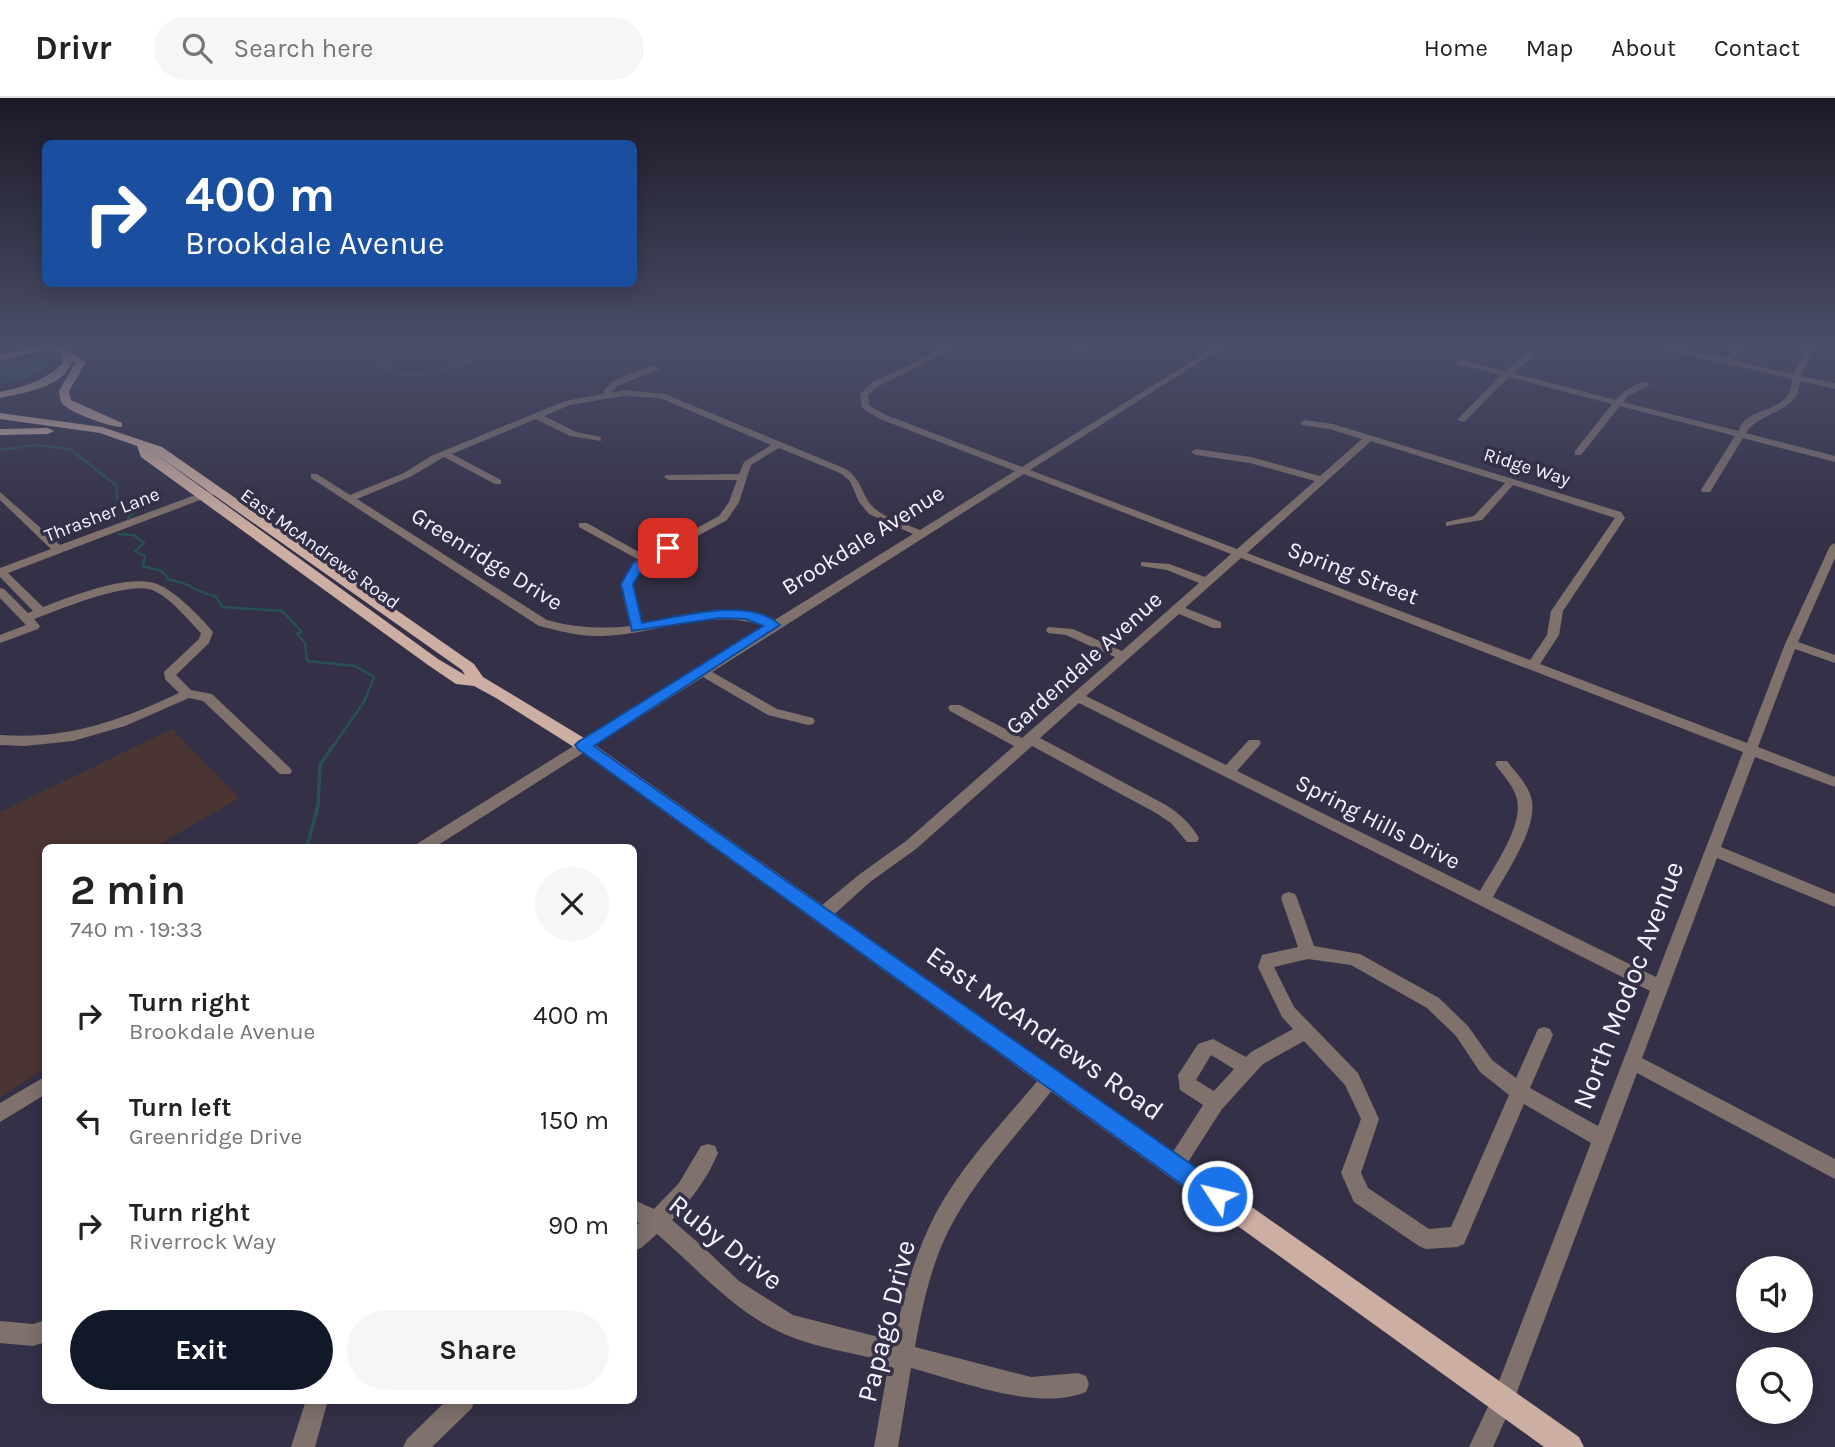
<!DOCTYPE html>
<html lang="en">
<head>
<meta charset="utf-8">
<style>
	body { margin:0; font-family:Karla,sans-serif; background:#f6f6f6; color:#222; height:100vh; display:flex; flex-direction:column; font-size:26px; white-space:nowrap }
	* { box-sizing:border-box; margin:0 }
	p { font-size:23px; color:#767676 }
	.icon { flex:none; width:38px; height:38px; fill:none; stroke:currentColor; stroke-width:2; stroke-linecap:round; stroke-linejoin:round }
	.map { position:relative; flex:1; overflow:hidden }
	.sheet { position:absolute; left:42px; top:746px; width:595px; height:560px; display:flex; flex-direction:column; background:#fff; border-radius:10px; box-shadow:0 4px 18px #0003 }
	.sheet>* { flex:none }
	.hud { position:absolute; left:42px; top:42px; width:595px; height:147px; border-radius:10px; box-shadow:0 4px 18px #0003; background:#1a4fa0; color:#fff; overflow:hidden }
	.tools { position:absolute; left:1736px; top:1158px; display:grid; gap:14px }
	.tools a { display:grid; place-items:center; width:77px; height:77px; border-radius:50%; background:#fff; box-shadow:0 4px 18px #0003; font-size:35px }
	.pin { position:absolute; display:grid; place-items:center; width:60px; height:60px; color:#fff; margin:-30px; border-radius:14px; box-shadow:0 4px 10px #0006 }
	.me { position:absolute; width:77px; margin:-38px; rotate:305deg; stroke-linejoin:round; filter:drop-shadow(0 0 5px #0008) }
	.turn { display:flex; align-items:center; gap:24px; height:147px; padding:0 28px; font-size:32px }
	.turn .icon { width:91px; height:91px; stroke-width:2.5 }
	.turn b { display:block; font-size:49px; line-height:60px }
	.round { display:grid; place-items:center; flex:none; width:74px; height:74px; border-radius:37px; background:#f6f6f6 }
	.overview { display:flex; align-items:center; justify-content:space-between; height:119px; padding:0 28px }
	h1 { font-size:42px; font-weight:700; line-height:52px }
	.action { display:flex; gap:14px; margin-top:auto; padding:14px 28px }
	.action a { flex:1; height:80px; border-radius:42px; background:#111827; color:#fff; font-size:28px; font-weight:700; line-height:80px; text-align:center }
	.action a+a { background:#f6f6f6; color:#222 }
	ul { padding:0; list-style:none }
	li { display:flex; align-items:center; gap:21px; height:105px; padding:0 28px }
	li div { flex:1 }
	li b { display:block; font-size:26px }
	li em { font-style:normal }
	header { display:flex; align-items:center; gap:42px; box-sizing:border-box; height:98px; padding:0 35px; background:#fff; border-bottom:2px solid #e0e0e0 }
	header strong { font-size:33px }
	nav { display:flex; gap:38px; margin-inline-start:auto; font-size:24px }
	.search { width:490px; height:63px; background:#f6f6f6; display:flex; align-items:center; gap:18px; box-sizing:border-box; padding:0 24px; border-radius:38px; color:#767676; font-size:26px }
	.map>svg:first-child { display:block }
	.education { fill:#4a3533 }
	.water { fill:#285153 }
	.lines { fill:none; stroke-linecap:round; stroke-linejoin:round }
	.stream-far1 { stroke:#285153; stroke-width:2.5 }
	.stream { stroke:#285153; stroke-width:3.5 }
	.canal { fill:#285153; fill-rule:evenodd }
	.minor { fill:#80716c; fill-rule:evenodd }
	.major { fill:#cdaea2; fill-rule:evenodd }
	.route { fill:#1a73e8; stroke:#114b97; stroke-width:2 }
	.labels { text-anchor:middle; dominant-baseline:central; stroke-width:7; stroke-linejoin:round; paint-order:stroke }
	.far-street-label { font-size:19px; fill:#f4f3ff; stroke:#343047 }
	.street-label { font-size:23px; fill:#f4f3ff; stroke:#343047 }
	.near-street-label { font-size:28px; fill:#f4f3ff; stroke:#343047 }
</style>
</head>
<body>
<header>
<strong>Drivr</strong>
<div class="search"><svg class="icon" aria-label="search" viewBox="0 0 24 24"><circle cx="10" cy="10" r="6"/><path d="M15 15l6 6"/></svg>Search here</div>
<nav><a>Home</a><a>Map</a><a>About</a><a>Contact</a></nav>
</header>
<div class="map">
<svg width="1835" height="1349" viewBox="0 0 1835 1349">
	<rect width="100%" height="100%" fill="#343047"/>
	<polygon class="education" points="172,631 239,700 155,749 46,749 45,971 0,999 0,714"/>
	<polygon class="water" points="33,260 48,262 48,269 30,279 0,286 0,269"/>
	<g class="lines">
		<g class="stream-far1">
			<polyline points="0,352 35,347 70,351 116,387 118,407 138,410 128,420"/>
			<path d="M118,436l16,1 10,8 -9,8 10,5 -2,10 19,5 7,9c18,1 28,13 46,16l8,11 59,4 20,21 -5,2 8,9 2,18 48,5 19,11 -10,25 -33,47"/>
		</g>
		<polyline class="stream" points="307,749 318,708 320,667 332,649"/>
		<path class="canal" d="M331,246h6v4c12,7 25,5 37,9 11,4 19,13 30,15 30,4 71,-17 99,-28h8c-21,14 -82,36 -108,32 -14,-2 -22,-12 -35,-16 -13,-4 -25,-2 -36,-10z"/>
		<g class="minor">
			<path d="M954,246h9l-86,43 -9,8 1,10 17,10 136,52 197,-123h9l-198,126 207,79 78,-68 -65,-18 -54,-8 -5,-3 5,-3 55,8 69,19 42,-37 -33,-10 -27,-4 -2,-2 5,-3 28,4 288,88 4,6 -62,93 -4,24 -19,29 207,79 38,-99 45,-98 5,-3v15l-37,84 37,13v8l-40,-14 -37,98 77,30v10l-80,-30 -34,90 114,47v13l-118,-49 -75,200 193,101v20l-198,-106 -123,327 -21,47h-24l25,-53 97,-251 -67,-39 -60,140 -7,3 -31,2 -7,-3 -65,-44 -13,-29 20,-54 -16,-34 -41,-44 -41,23 -41,45 -41,64 -7,3 -7,-3 -3,-7 39,-61 -23,-15 -2,-15 20,-31 15,-5 33,18 5,-5 42,-23 -11,-12 -24,-50 4,-12 36,-8 -17,-49 2,-4 6,-2 6,2 2,4 17,48 46,8 79,44 29,28 24,34 24,18 22,-49 6,-2 6,2 3,6 -23,53 68,38 52,-135 -571,-288 -39,35 126,67c14,9 25,19 33,33l-2,4h-10l-16,-19 -15,-10 -124,-67 -116,103 -46,33 -42,38 -6,1 -6,-1 -2,-5 2,-5 44,-36 46,-33 108,-95 -64,-35 -2,-3 2,-3h10l62,33 93,-81 -49,-22 -18,-2 -2,-3 2,-3 25,2 49,22 77,-68 -32,-13 -26,-4v-4l28,2 36,13 26,-23 -207,-80 -312,198 65,37 36,9 2,3 -2,3 -5,1 -40,-10 -65,-38 -268,170h-20l3,-4 276,-172 2,-4 5,-1 64,-40c-61,-19 -103,8 -162,10 -22,1 -43,-5 -64,-10l-228,-148v-4h6l33,21 54,-22 27,-17 134,-55 38,-7c5,-17 36,-23 52,-28l4,2 -1,2 -41,16 -5,7 12,-3 41,4 181,75c15,10 15,23 25,36 12,13 33,18 49,25l95,-59 -135,-52 -18,-11 -2,-14 11,-11zM624,298l36,2 111,47 -27,17 -5,12 -73,1 -2,2 5,3h68l-8,22 -10,14 -73,40 -59,-33h-8v4l60,33c-26,23 -15,36 -9,66 -29,3 -54,2 -83,-6l-190,-121 53,-22 34,-20 51,27h6v-4l-49,-26 84,-35 34,17 31,5v-4l-25,-5 -32,-16 26,-11zM1371,343l134,42 -31,33 -28,6v4l36,-6 31,-35 102,33 -64,93 -4,24 -17,25 -283,-107zM779,350l61,25 10,8 9,21 10,12 44,20 -140,87c-50,-15 -81,-8 -131,2l-9,-39 3,-10 14,-12 77,-42 12,-18 12,-37zM1241,460l502,194 -87,225 -163,-80c13,-24 47,-72 38,-100 -4,-14 -16,-25 -24,-36h-10l-2,3c7,10 17,20 21,32 10,27 -23,72 -36,95l-243,-120 22,-25 2,-3 -2,-3h-10l-23,25 -140,-69 93,-82 34,14h8v-6l-36,-14zM1308,861l43,6 76,43 29,28 24,36 29,23 -58,132 -22,2 -61,-41 -7,-15 18,-54 -21,-46 -64,-66 -20,-40zM1211,957l23,14 -20,22 -18,-11z"/>
			<polygon points="1058,246 1069,246 1089,253 1085,255"/>
			<path d="M1643,246h12l69,15 15,-15h8l-16,16 62,14 15,-30h8l-15,32 34,7v6l-35,-8c-1,33 -41,30 -54,52l89,23v6l-92,-24 -33,54h-8l-1,-2 34,-54 -115,-30 -39,49h-6v-4l37,-47 -103,-27 -45,45 -7,-2 44,-45 -44,-11 -1,-2 4,-2 45,11 23,-18h6v4l-21,16 103,27c7,-10 21,-18 33,-18v4l-21,10 -5,6 115,29c2,-3 3,-7 6,-10 15,-15 48,-10 48,-42z"/>
			<path d="M217,389l5,3 -1,2 -213,81 35,34c29,-11 81,-32 111,-24 17,4 48,35 59,49l-4,11 -33,32 15,15 21,4 78,74 2,3 -2,3h-10l-77,-73 -14,-3 -64,28 -52,15 -48,5 -25,-1v-10c67,5 119,-14 179,-42l-14,-14 -1,-7 35,-33 2,-6c-14,-14 -31,-36 -49,-43 -22,-9 -87,17 -110,26l-8,3 6,7 -2,3 -38,14v-8l26,-10 -26,-27v-10l4,1 24,24 5,-2 -33,-34v-9l51,-19 -51,-49v-8l60,53z"/>
			<path d="M1051,972l6,2 3,6 -3,6c-40,52 -90,101 -116,163 -13,32 -20,66 -26,100l116,30 47,-4 8,3 3,8 -3,8c-48,20 -126,-11 -175,-24l-13,79h-24l15,-85c-31,-8 -76,-15 -105,-28 -50,-22 -86,-65 -127,-100l-16,14 -7,3v-23l5,-5 -5,-3v-20l20,9 25,-26 22,-37 7,-2 7,2 3,7c-11,26 -27,47 -46,67l31,27 36,34 54,34 101,26c9,-44 21,-88 42,-128 28,-52 71,-95 109,-141z"/>
			<polygon points="46,978 46,996 0,1024 0,1005"/>
			<polygon points="46,1222 46,1244 33,1248 0,1245 0,1223 33,1226"/>
			<polygon points="306,1302 328,1302 315,1349 291,1349"/>
			<polygon points="447,1302 475,1302 472,1310 432,1349 403,1349 407,1341"/>
		</g>
		<g class="major">
			<path d="M45,246h15l26,18 -17,29 2,9 51,23v4c-10,1 -54,-15 -60,-24 -2,-3 -3,-9 -3,-12l16,-28 -3,-2c-6,26 -50,32 -72,37v-6c23,-5 45,-11 62,-28l1,-9 -11,-7 -52,13v-6z"/>
			<path d="M0,315l102,14 60,20 312,217 9,13 106,64 990,696 5,10h-40l-967,-698 -81,-51 -22,-12 -18,-2 -28,-19 -287,-208 -4,-11 -37,-13 -100,-14zM150,352l312,220 3,5 -27,-16z"/>
			<polygon points="0,331 48,330 54,333 48,336 0,337"/>
		</g>
	</g>
	<linearGradient id="sky" x2="0" y2="1"><stop stop-color="#1d1a27"/><stop offset="0.57" stop-color="#4a4e69"/><stop offset="1" stop-color="#4a4e69" stop-opacity="0"/></linearGradient>
	<rect width="1835" height="434" fill="url(#sky)"/>
	<path class="route" d="M668,447l6,3 -2,3 -29,17 -10,16 9,39c38,-6 107,-27 138,2l-186,121 631,442 3,8 -3,8 -8,3 -8,-3 -631,-455 -3,-4 3,-3 185,-116 -17,-7 -26,-1 -88,13 -11,-47 12,-21z"/>
	<g class="labels">
		<g class="far-street-label">
			<text transform="translate(1527 369) rotate(17)">Ridge Way</text>
			<text transform="translate(102 417) rotate(-21)">Thrasher Lane</text>
			<text transform="translate(320 451) rotate(36)">East McAndrews Road</text>
		</g>
		<g class="street-label">
			<text transform="translate(863 442) rotate(-32)">Brookdale Avenue</text>
			<text transform="translate(487 461) rotate(32)">Greenridge Drive</text>
			<text transform="translate(1353 475) rotate(21)">Spring Street</text>
			<text transform="translate(1084 565) rotate(-42)">Gardendale Avenue</text>
			<text transform="translate(1378 724) rotate(27)">Spring Hills Drive</text>
		</g>
		<g class="near-street-label">
			<text transform="translate(1628 887) rotate(-69)">North Modoc Avenue</text>
			<text transform="translate(1045 935) rotate(35)">East McAndrews Road</text>
			<text transform="translate(726 1144) rotate(38)">Ruby Drive</text>
			<text transform="translate(886 1223) rotate(-76)">Papago Drive</text>
		</g>
	</g>
</svg>
<div class="tools">
<a><svg class="icon" aria-label="sound" viewBox="0 0 24 24"><path d="M4 9h4l5-4v14l-5-4H4zM17 9q2 3 0 6"/></svg></a>
<a><svg class="icon" aria-label="search" viewBox="0 0 24 24"><circle cx="10" cy="10" r="6"/><path d="M15 15l6 6"/></svg></a>
</div>
<div class="pin" style="left:668px;top:450px;background:#d93025"><svg class="icon" aria-label="arrive" viewBox="0 0 24 24"><path d="M6 21V4h12l-3 4 3 4H6"/></svg></div>
<svg class="me" style="left:1217px;top:1098px" viewBox="-20 -20 40 40"><circle r="17" fill="#1a73e8" stroke="#fff" stroke-width="3"/><path d="M0-11L8 9 0 5-8 9z" fill="#fff"/></svg>
<div class="hud">
<div class="turn"><svg class="icon" aria-label="right" viewBox="0 0 24 24"><path d="M7 20v-9h11M14 6l5 5-5 5"/></svg><div><b>400 m</b>Brookdale Avenue</div></div>
</div>
<section class="sheet">
<div class="overview"><div><h1>2 min</h1><p>740 m · 19:33</p></div><a class="round"><svg class="icon" aria-label="close" viewBox="0 0 24 24"><path d="M6 6l12 12M18 6L6 18"/></svg></a></div>
<ul>
<li><svg class="icon" aria-label="right" viewBox="0 0 24 24"><path d="M7 20v-9h11M14 6l5 5-5 5"/></svg><div><b>Turn right</b><p>Brookdale Avenue</p></div><em>400 m</em></li>
<li><svg class="icon" aria-label="left" viewBox="0 0 24 24"><path d="M17 20v-9H6M10 6l-5 5 5 5"/></svg><div><b>Turn left</b><p>Greenridge Drive</p></div><em>150 m</em></li>
<li><svg class="icon" aria-label="right" viewBox="0 0 24 24"><path d="M7 20v-9h11M14 6l5 5-5 5"/></svg><div><b>Turn right</b><p>Riverrock Way</p></div><em>90 m</em></li>
</ul>
<div class="action"><a>Exit</a><a>Share</a></div>
</section>
</div>
</body>
</html>
